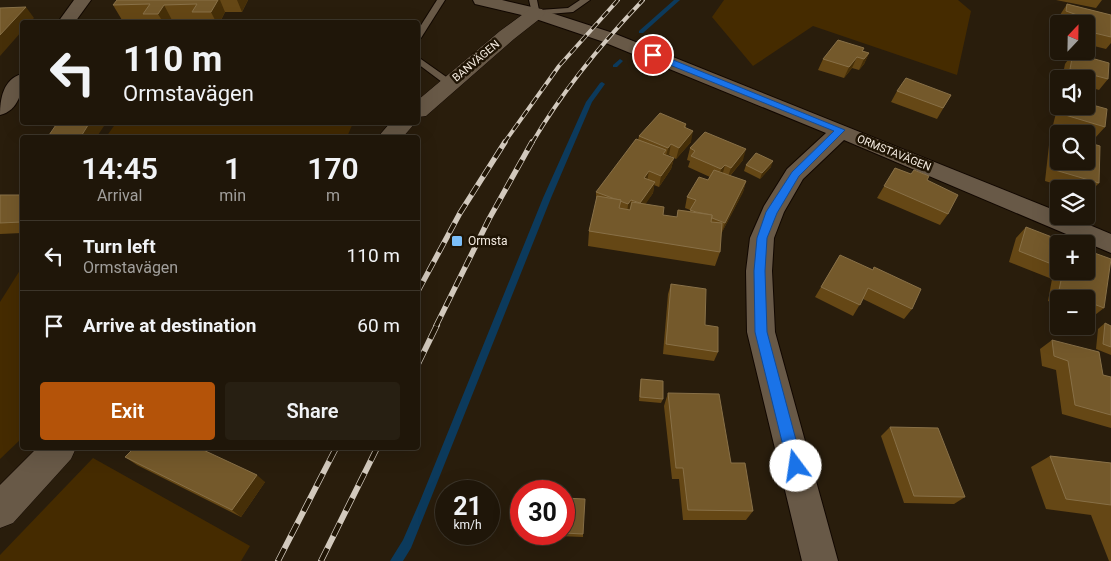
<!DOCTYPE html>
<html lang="en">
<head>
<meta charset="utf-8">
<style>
	body { margin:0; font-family:Roboto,sans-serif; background:#271f12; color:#f1f3f6; height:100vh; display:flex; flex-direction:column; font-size:19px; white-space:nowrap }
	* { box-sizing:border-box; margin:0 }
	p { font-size:16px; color:#a19f9c }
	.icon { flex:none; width:28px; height:28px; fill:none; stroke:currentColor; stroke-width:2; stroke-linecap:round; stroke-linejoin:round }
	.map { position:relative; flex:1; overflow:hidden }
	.sheet { position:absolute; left:20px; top:135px; width:400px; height:315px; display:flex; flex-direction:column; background:#1f1609; border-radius:5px; box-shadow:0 5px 20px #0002,0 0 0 1px #3c352a }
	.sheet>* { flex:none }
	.hud { position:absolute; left:20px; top:20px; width:400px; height:105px; border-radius:5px; box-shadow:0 5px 20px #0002,0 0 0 1px #3c352a; background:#1f1609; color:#f1f3f6; overflow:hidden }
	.needle { width:32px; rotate:22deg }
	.buttons { position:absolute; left:1050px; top:15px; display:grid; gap:10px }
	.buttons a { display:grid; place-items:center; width:45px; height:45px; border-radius:5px; background:#1f1609; box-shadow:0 5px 20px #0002,0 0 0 1px #3c352a; font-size:25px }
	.speed { position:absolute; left:435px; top:480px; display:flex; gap:10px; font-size:25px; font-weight:700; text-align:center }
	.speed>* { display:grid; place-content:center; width:65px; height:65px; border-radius:50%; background:#1f1609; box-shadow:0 5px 20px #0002,0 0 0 1px #3c352a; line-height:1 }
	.speed small { font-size:12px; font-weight:400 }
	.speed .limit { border:8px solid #d22; background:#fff; color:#111 }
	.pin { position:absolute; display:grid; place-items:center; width:42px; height:42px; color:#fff; margin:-21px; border:2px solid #fff; border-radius:50%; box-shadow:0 1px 5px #0007 }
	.me { position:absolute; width:55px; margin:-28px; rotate:346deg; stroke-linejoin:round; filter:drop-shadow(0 0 4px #0008) }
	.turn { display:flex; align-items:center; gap:18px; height:105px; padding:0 20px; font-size:22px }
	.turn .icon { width:65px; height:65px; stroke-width:2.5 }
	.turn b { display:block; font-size:35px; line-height:42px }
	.eta { display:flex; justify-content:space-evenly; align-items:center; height:85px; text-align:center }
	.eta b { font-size:30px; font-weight:600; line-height:35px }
	.button { display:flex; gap:10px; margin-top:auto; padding:10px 20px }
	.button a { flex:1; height:58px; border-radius:5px; background:#b45309; color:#fff; font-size:20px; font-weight:600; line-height:58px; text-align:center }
	.button a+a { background:#271f12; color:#f1f3f6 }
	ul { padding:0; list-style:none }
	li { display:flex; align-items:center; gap:15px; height:70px; padding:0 20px; border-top:1px solid #3c352a }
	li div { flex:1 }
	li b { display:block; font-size:19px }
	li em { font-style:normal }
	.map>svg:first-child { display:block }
	.green { fill:#452b00 }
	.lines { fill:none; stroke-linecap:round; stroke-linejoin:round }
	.stream { fill:#0c3a5c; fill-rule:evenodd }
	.service-casing { stroke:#110700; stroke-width:2 }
	.minor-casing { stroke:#110700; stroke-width:2 }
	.tertiary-casing { stroke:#110700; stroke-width:1 }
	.service { fill:#685947; fill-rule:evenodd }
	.minor { fill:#685947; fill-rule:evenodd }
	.tertiary { fill:#685947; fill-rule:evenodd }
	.rail-far2-casing { stroke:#d2c9bd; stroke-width:4 }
	.rail-far1-casing { stroke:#d2c9bd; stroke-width:5.5 }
	.rail-casing { stroke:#d2c9bd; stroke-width:6 }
	.rail-far2 { stroke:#1f1404; stroke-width:2.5; stroke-dasharray:8; stroke-linecap:butt }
	.rail-far1 { stroke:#1f1404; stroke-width:4; stroke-dasharray:11; stroke-linecap:butt }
	.rail { stroke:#1f1404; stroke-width:4.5; stroke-dasharray:14; stroke-linecap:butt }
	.wall { fill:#654715 }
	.shaded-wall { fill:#462f08 }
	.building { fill:#74592b; stroke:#887047 }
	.route { fill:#1a73e8; stroke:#114b97 }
	.poi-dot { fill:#7bbef8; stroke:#1f1404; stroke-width:2 }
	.labels { text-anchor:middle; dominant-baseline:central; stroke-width:5; stroke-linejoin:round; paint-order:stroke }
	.far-street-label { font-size:11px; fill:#f4ebe0; stroke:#1f1404 }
	.poi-label { font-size:12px; fill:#f4ebe0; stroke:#1f1404; text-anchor:start }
</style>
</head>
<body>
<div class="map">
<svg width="1111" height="561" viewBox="0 0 1111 561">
	<rect width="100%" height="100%" fill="#291d0c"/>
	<g class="green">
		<polygon points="724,0 958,0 971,11 957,75 813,26 753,66 712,17"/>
		<polygon points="116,123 116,122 353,123 347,137 106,137"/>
		<polygon points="22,267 22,438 0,459 0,302"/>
		<polygon points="93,458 250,546 241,561 0,561 0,555"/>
	</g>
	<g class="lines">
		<g class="stream">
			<polygon points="674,0 680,0 643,33 639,33 639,31"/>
			<polygon points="620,59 623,61 617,67 613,67 613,65"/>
			<polygon points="602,82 605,84 592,102 551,198 411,548 403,561 390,561 403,540 420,501 543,198 586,102 600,83"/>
		</g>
		<defs>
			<g id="service">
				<polygon points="437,0 445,0 421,38 418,38 418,30"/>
				<polygon points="529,0 537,0 539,10 568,8 580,0 590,0 573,12 536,15 532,13"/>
				<polygon points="418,57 452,81 452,85 446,85 418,64"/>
			</g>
			<g id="minor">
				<polygon points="74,0 91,0 75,22 58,22"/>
				<polygon points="473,0 502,0 536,8 613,33 1059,212 1059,216 1068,216 1111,234 1111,253 844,140 803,179 784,212 774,238 772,271 775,332 838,561 802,561 747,332 746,271 750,238 764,206 787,169 826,133 601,41 530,17 475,4"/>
				<path d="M22,74c2,16 -4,37 -22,41 0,-16 3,-36 22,-41z"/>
			</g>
			<g id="tertiary">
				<polygon points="536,8 542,9 545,13 542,17 514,39 426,116 418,117 418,100 500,31 530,9"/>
				<polygon points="391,122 416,122 402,138 377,138"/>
				<polygon points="37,448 76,448 71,459 13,523 0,528 0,485"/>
			</g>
		</defs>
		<use href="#service" class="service-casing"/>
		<use href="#minor" class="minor-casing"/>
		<use href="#tertiary" class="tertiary-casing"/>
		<use href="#service" class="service"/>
		<use href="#minor" class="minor"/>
		<use href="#tertiary" class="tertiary"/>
		<defs>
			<g id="rail-far2">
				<polyline points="504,143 559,66 618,0"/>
				<path d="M532,143c31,-53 69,-99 111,-143"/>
			</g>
			<g id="rail-far1">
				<polyline points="418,291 460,213 505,142"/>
				<polyline points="436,326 489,219 532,142"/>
			</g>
			<g id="rail">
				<polyline points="418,364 437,325"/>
				<polyline points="278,561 336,448"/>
				<polyline points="321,561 377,448"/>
			</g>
		</defs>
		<use href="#rail-far2" class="rail-far2-casing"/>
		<use href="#rail-far1" class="rail-far1-casing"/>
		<use href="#rail" class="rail-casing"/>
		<use href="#rail-far2" class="rail-far2"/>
		<use href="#rail-far1" class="rail-far1"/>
		<use href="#rail" class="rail"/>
	</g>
	<g class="wall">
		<polygon points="117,0 248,0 242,12 225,12 220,22 197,22 196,19 172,20 170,22 148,22 146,19 122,20 113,5"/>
		<polygon points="1056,0 1102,0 1096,8"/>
		<polygon points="1067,4 1111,15 1111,43 1106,49 1086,44 1086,24 1063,24 1059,22 1060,15"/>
		<polygon points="864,48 863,51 869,53 864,64 859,70 852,68 844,78 818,70 823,59"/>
		<polygon points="1073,53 1108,79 1099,90 1086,86 1086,79 1062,79 1065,64"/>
		<polygon points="897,91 951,95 937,119 891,102"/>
		<polygon points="1059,91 1059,106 1086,106 1089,104 1105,127 1095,138 1086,136 1086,134 1080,134 1053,125 1057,109 1051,108 1054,98"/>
		<polygon points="686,124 686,128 691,142 676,159 669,155 668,156 674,158 671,169 659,187 654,185 653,193 645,204 663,215 677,217 678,210 690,211 690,210 685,208 687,197 708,180 710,177 688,167 690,161 687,160 690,148 743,160 730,176 746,181 743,192 721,234 720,252 715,266 588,246 589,231 596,203 596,192 638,140 639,136"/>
		<polygon points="1058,134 1099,183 1088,194 1086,193 1086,189 1071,189 1045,181 1049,145"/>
		<polygon points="746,165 771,167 760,179 744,171"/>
		<polygon points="895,168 927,180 948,214 940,225 877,198"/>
		<polygon points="0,195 22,195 22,233 0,234"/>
		<polygon points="1026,227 1059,244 1059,271 1086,271 1104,308 1091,318 1086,316 1086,299 1059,299 1059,305 1048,301 1052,279 1009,262 1016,238"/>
		<polygon points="840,255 912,309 904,319 863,299 853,316 815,297"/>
		<polygon points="671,284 705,325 718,352 714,361 663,354 668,294"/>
		<polygon points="1105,323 1111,326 1111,355 1096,349 1098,329"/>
		<polygon points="1052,340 1103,375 1111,377 1111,428 1062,414 1056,370 1042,366 1040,349"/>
		<polygon points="641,379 663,399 661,403 639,401 640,384"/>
		<polygon points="668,393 731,463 753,511 746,520 683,520 679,479 672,479 664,406"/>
		<polygon points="890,427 965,497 954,504 904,503 881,436"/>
		<polygon points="1050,456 1111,463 1111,561 1109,561 1091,515 1046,509 1031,467"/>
		<polygon points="125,457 265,482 241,517 137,465"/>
		<polygon points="564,498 583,534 583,537 557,536 557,534 564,534"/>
	</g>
	<g class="shaded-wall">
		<polygon points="218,0 220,0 225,12 220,22 216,22 211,12"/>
		<polygon points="237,0 248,0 242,12"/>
		<polygon points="164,5 172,20 170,22 163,22 158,14"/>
		<polygon points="26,7 34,18 30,22 22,22 22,31 0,56 0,35"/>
		<polygon points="869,53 864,64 859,70 864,59"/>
		<polygon points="857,57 852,68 844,78 849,67"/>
		<polygon points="90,122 101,122 104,126 96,138 80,138"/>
		<polygon points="693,131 691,142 676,159 679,148"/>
		<polygon points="671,144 669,155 665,159 668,148"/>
		<polygon points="746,149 743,160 727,179 731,168"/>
		<polygon points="674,158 671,169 659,187 661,176"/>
		<polygon points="773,161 771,167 760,179 762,173"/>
		<polygon points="725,165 722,176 718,181 721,169"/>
		<polygon points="649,171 647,182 644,178"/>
		<polygon points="746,181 743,192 721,234 725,223"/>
		<polygon points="655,182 653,193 639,214 640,203"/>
		<polygon points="631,200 630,211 627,215 628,204"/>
		<polygon points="257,475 265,482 241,517 232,510"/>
	</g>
	<g class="building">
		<polygon points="117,0 218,0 211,12 192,12 197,4 164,5 158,14 143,14 150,4 113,5"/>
		<polygon points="1067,4 1111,15 1111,37 1086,31 1086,24 1079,24 1080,16 1066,11"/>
		<polygon points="26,7 0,35 0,8"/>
		<polygon points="838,40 864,48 862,51 869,53 864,59 857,57 849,67 823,59"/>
		<polygon points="1073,53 1109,63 1108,79 1070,69"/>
		<polygon points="906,78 951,95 943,108 897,91"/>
		<polygon points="1086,93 1090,95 1089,104 1107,109 1105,127 1062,114 1064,106 1086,106"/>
		<polygon points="660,113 686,124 684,127 693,131 679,148 671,144 668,148 639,136"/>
		<polygon points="58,122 90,122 80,138 47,138"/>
		<polygon points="705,132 746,149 731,168 725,165 721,169 691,156 695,151 690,148"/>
		<polygon points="1058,134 1059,134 1059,161 1086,161 1086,142 1100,146 1099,183 1055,170"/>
		<polygon points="636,139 666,150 663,154 674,158 661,176 649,171 644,178 655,182 640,203 631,200 628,204 620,201 621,200 615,199 596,192"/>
		<polygon points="756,153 773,161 762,173 746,165"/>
		<polygon points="895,168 911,174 914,170 929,176 927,180 958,195 948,214 884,186"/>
		<polygon points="714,170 746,181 725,223 712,218 712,215 696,212 690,210 696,200 687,197 699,177 708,180"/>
		<polygon points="0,195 22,195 22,222 0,223"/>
		<polygon points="597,196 621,200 619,208 630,210 632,202 664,207 663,215 677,217 678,210 712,215 711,222 722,223 720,252 589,231"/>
		<polygon points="1026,227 1070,244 1059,244 1059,267 1019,251"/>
		<polygon points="1086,250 1111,259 1104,308 1086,301 1086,299 1081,299 1059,290 1063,271 1086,271"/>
		<polygon points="840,255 873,270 874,267 921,289 912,309 868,288 860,305 821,287"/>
		<polygon points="671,284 706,289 705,325 718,327 718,352 666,344"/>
		<polygon points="1105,323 1111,326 1111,347 1103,344"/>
		<polygon points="1052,340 1099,352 1103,375 1111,377 1111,415 1075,405 1068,361 1054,356"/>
		<polygon points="641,379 663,381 663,399 640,397"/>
		<polygon points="668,393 719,394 731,463 745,463 753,511 688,510 683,468 676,468"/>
		<polygon points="890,427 938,428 965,497 914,496"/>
		<polygon points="134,448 199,448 257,475 232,510 125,457"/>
		<polygon points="1050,456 1111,463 1111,505 1066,499"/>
		<polygon points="564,498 585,499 583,534 564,533"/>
	</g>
	<polygon class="route" points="650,53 656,53 845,130 799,176 777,213 767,238 765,271 767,332 803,466 800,470 796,473 791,470 788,466 755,332 754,271 757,238 766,212 792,172 834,131 650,57"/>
	<rect class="poi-dot" x="451" y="235" width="12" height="12" rx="2.5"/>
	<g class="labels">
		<g class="far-street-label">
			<text transform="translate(476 61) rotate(-40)">BANVÄGEN</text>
			<text transform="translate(894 153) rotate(22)">ORMSTAVÄGEN</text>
		</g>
		<g class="poi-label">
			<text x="468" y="241">Ormsta</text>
		</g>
	</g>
</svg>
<div class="buttons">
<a><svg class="needle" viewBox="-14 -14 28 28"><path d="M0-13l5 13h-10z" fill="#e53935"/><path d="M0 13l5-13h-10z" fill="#a19f9c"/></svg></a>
<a><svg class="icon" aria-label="sound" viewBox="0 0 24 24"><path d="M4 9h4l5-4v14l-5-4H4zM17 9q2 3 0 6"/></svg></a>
<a><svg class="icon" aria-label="search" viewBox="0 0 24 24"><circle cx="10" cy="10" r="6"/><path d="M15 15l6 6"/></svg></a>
<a><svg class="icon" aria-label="layers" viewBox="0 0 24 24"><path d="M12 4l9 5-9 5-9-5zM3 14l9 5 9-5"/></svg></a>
<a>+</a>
<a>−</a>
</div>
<div class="speed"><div>21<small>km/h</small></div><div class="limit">30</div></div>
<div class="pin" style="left:653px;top:55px;background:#d93025"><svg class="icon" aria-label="arrive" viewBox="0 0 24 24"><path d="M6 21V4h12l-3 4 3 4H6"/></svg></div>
<svg class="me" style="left:796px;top:466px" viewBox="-20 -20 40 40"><circle r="19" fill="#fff"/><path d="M0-13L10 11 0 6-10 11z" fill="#1a73e8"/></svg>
<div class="hud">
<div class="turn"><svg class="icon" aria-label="left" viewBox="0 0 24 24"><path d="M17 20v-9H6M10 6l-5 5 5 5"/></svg><div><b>110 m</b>Ormstavägen</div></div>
</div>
<section class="sheet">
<div class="eta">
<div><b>14:45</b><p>Arrival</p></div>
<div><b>1</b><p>min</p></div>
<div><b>170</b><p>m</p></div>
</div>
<ul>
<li><svg class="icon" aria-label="left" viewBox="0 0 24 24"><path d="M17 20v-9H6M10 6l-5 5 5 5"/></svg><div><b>Turn left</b><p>Ormstavägen</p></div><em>110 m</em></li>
<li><svg class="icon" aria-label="arrive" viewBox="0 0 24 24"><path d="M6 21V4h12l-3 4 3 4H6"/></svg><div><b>Arrive at destination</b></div><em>60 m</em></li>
</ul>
<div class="button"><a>Exit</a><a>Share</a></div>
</section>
</div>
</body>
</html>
